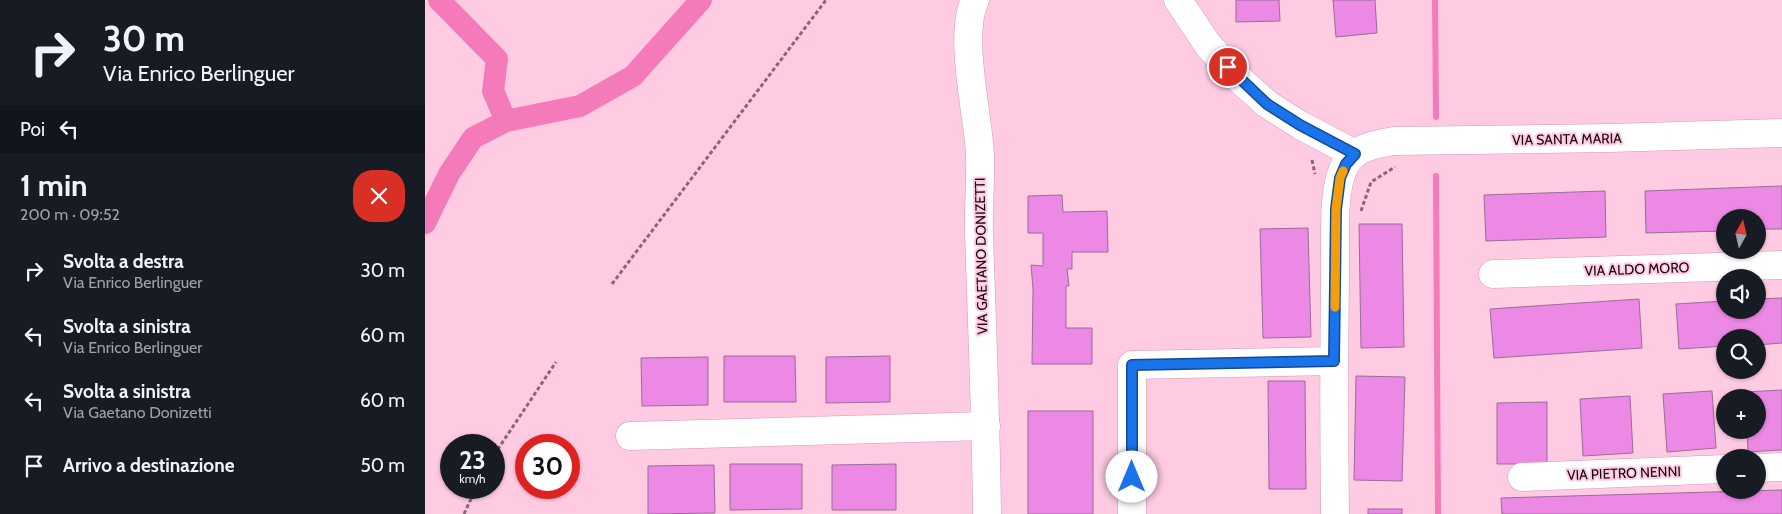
<!DOCTYPE html>
<html lang="it">
<head>
<meta charset="utf-8">
<style>
	body { margin:0; font-family:Cabin,sans-serif; background:#242831; color:#f1f3f6; height:100vh; display:flex; flex-direction:column; font-size:19px; white-space:nowrap }
	* { box-sizing:border-box; margin:0 }
	p { font-size:16px; color:#9ea1a6 }
	.icon { flex:none; width:28px; height:28px; fill:none; stroke:currentColor; stroke-width:2; stroke-linecap:round; stroke-linejoin:round }
	.map { position:relative; flex:1; overflow:hidden }
	.details { display:flex; flex-direction:column; background:#171b24; width:425px }
	.details>* { flex:none }
	.top-card { background:#171b24; color:#f1f3f6; overflow:hidden }
	.needle { width:32px; rotate:8deg }
	.buttons { position:absolute; left:1291px; top:209px; display:grid; gap:10px }
	.buttons a { display:grid; place-items:center; width:50px; height:50px; border-radius:50%; background:#171b24; box-shadow:0 1px 4px #0004; font-size:25px }
	.speed { position:absolute; left:15px; top:434px; display:flex; gap:10px; font-size:25px; font-weight:700; text-align:center }
	.speed>* { display:grid; place-content:center; width:65px; height:65px; border-radius:50%; background:#171b24; box-shadow:0 1px 4px #0004; line-height:1 }
	.speed small { font-size:12px; font-weight:400 }
	.speed .limit { border:8px solid #d22; background:#fff; color:#111 }
	.pin { position:absolute; display:grid; place-items:center; width:42px; height:42px; color:#fff; margin:-21px; border:2px solid #fff; border-radius:50%; box-shadow:0 1px 5px #0007 }
	.me { position:absolute; width:55px; margin:-28px; rotate:0deg; stroke-linejoin:round; filter:drop-shadow(0 0 4px #0008) }
	.turn { display:flex; align-items:center; gap:18px; height:105px; padding:0 20px; font-size:22px }
	.turn .icon { width:65px; height:65px; stroke-width:2.5 }
	.turn b { display:block; font-size:35px; line-height:42px }
	.then { display:flex; align-items:center; height:48px; padding:0 20px; background:#0003; gap:10px; font-size:19px }
	.round { display:grid; place-items:center; flex:none; width:52px; height:52px; border-radius:20px; background:#242831 }
	.headline { display:flex; align-items:center; justify-content:space-between; height:85px; padding:0 20px }
	h1 { font-size:30px; font-weight:700; line-height:38px }
	ul { padding:0; list-style:none }
	li { display:flex; align-items:center; gap:15px; height:65px; padding:0 20px }
	li div { flex:1 }
	li b { display:block; font-size:19px }
	li em { font-style:normal }
	main { display:flex; flex:1; min-height:0 }
	.map>svg:first-child { display:block }
	.lines { fill:none; stroke-linecap:round; stroke-linejoin:round }
	.stream { stroke:#f47ab9; stroke-width:6 }
	.canal { stroke:#f47ab9; stroke-width:22 }
	.building { fill:#ec89e4; stroke:#9a6d96 }
	.minor-casing { stroke:#d497b4; stroke-width:29 }
	.path { stroke:#8a6778; stroke-width:3; stroke-dasharray:4 2.5; stroke-linecap:butt }
	.minor { stroke:#fff; stroke-width:28 }
	.route-casing { stroke:#114b97; stroke-width:12 }
	.route { stroke:#1a73e8; stroke-width:9 }
	.slow { stroke:#f59e0b; stroke-width:9 }
	.labels { text-anchor:middle; dominant-baseline:central; stroke-width:4; stroke-linejoin:round; paint-order:stroke }
	.street-label { font-size:14px; fill:#190510; stroke:#ffcbe2 }
</style>
</head>
<body>
<main>
<section class="details">
<div class="top-card">
<div class="turn"><svg class="icon" aria-label="right" viewBox="0 0 24 24"><path d="M7 20v-9h11M14 6l5 5-5 5"/></svg><div><b>30 m</b>Via Enrico Berlinguer</div></div>
<div class="then">Poi<svg class="icon" aria-label="left" viewBox="0 0 24 24"><path d="M17 20v-9H6M10 6l-5 5 5 5"/></svg></div>
</div>
<div class="headline"><div><h1>1 min</h1><p>200 m · 09:52</p></div><a class="round" style="background:#d93025;color:#fff"><svg class="icon" aria-label="close" viewBox="0 0 24 24"><path d="M6 6l12 12M18 6L6 18"/></svg></a></div>
<ul>
<li><svg class="icon" aria-label="right" viewBox="0 0 24 24"><path d="M7 20v-9h11M14 6l5 5-5 5"/></svg><div><b>Svolta a destra</b><p>Via Enrico Berlinguer</p></div><em>30 m</em></li>
<li><svg class="icon" aria-label="left" viewBox="0 0 24 24"><path d="M17 20v-9H6M10 6l-5 5 5 5"/></svg><div><b>Svolta a sinistra</b><p>Via Enrico Berlinguer</p></div><em>60 m</em></li>
<li><svg class="icon" aria-label="left" viewBox="0 0 24 24"><path d="M17 20v-9H6M10 6l-5 5 5 5"/></svg><div><b>Svolta a sinistra</b><p>Via Gaetano Donizetti</p></div><em>60 m</em></li>
<li><svg class="icon" aria-label="arrive" viewBox="0 0 24 24"><path d="M6 21V4h12l-3 4 3 4H6"/></svg><div><b>Arrivo a destinazione</b></div><em>50 m</em></li>
</ul>
</section>
<div class="map">
<svg width="1357" height="514" viewBox="0 0 1357 514">
	<rect width="100%" height="100%" fill="#ffcbe2"/>
	<g class="lines">
		<g class="stream">
			<polyline points="1010,0 1011,117"/>
			<polyline points="1011,176 1013,514"/>
		</g>
		<g class="canal">
			<polyline points="14,0 72,59 68,91 81,121"/>
			<polyline points="0,223 24,174 48,138 81,121 155,106 208,76 276,0"/>
		</g>
	</g>
	<g class="building">
		<polygon points="811,0 854,0 855,21 811,22"/>
		<polygon points="908,0 950,0 952,33 911,37"/>
		<polygon points="1357,186 1357,229 1332,229 1332,218 1300,218 1300,231 1221,233 1220,191"/>
		<polygon points="1180,191 1181,237 1061,241 1059,195"/>
		<polygon points="637,195 638,212 682,211 683,252 647,252 647,269 642,269 644,286 641,286 641,328 667,328 667,364 607,364 608,289 606,265 618,266 618,233 603,233 603,196"/>
		<polygon points="934,224 977,224 979,347 936,348"/>
		<polygon points="883,228 886,337 838,338 835,229"/>
		<polygon points="1357,298 1357,343 1332,345 1332,338 1300,338 1300,346 1254,349 1251,304 1300,301 1300,310 1332,310 1332,299"/>
		<polygon points="1214,299 1217,348 1069,358 1065,309"/>
		<polygon points="299,356 370,356 371,402 299,402"/>
		<polygon points="465,356 465,402 401,403 401,357"/>
		<polygon points="283,357 283,405 217,406 216,358"/>
		<polygon points="931,376 980,377 977,481 929,480"/>
		<polygon points="843,381 880,381 881,489 844,489"/>
		<polygon points="1357,390 1357,450 1323,452 1322,430 1332,430 1332,398 1320,398 1320,392"/>
		<polygon points="1287,391 1291,448 1242,452 1238,394"/>
		<polygon points="1205,396 1208,453 1158,456 1155,399"/>
		<polygon points="1122,402 1122,464 1072,464 1072,403"/>
		<rect x="603" y="411" width="65" height="103"/>
		<polygon points="305,464 377,464 377,509 305,510"/>
		<polygon points="471,464 471,510 407,510 407,465"/>
		<polygon points="289,465 290,513 223,514 223,466"/>
		<polygon points="1357,490 1357,514 1077,514 1076,498"/>
		<rect x="943" y="509" width="34" height="5"/>
	</g>
	<g class="lines">
		<defs>
			<g id="minor">
				<path d="M550,0c-17,34 3,115 5,154 1,27 -2,53 -1,80 3,93 7,186 8,280"/>
				<polyline points="753,0 783,45 813,78 842,104 875,125 930,154"/>
				<polyline points="1068,274 1357,265"/>
				<polyline points="205,436 561,426"/>
				<polyline points="1332,468 1357,467"/>
				<polyline points="1097,477 1300,469"/>
				<polyline points="707,514 707,365 909,361"/>
				<path d="M910,514c-1,-80 -1,-160 0,-240 1,-29 -4,-83 10,-109 10,-18 31,-21 49,-24l215,-3 173,-5"/>
			</g>
		</defs>
		<use href="#minor" class="minor-casing"/>
		<g class="path">
			<polyline points="887,160 890,174"/>
			<polyline points="936,211 946,182 970,167"/>
			<polyline points="187,284 401,0"/>
			<polyline points="69,455 131,362"/>
			<polyline points="39,514 51,488"/>
		</g>
		<use href="#minor" class="minor"/>
	</g>
	<g class="lines">
		<defs>
			<polyline id="route" points="707,477 707,365 909,361 911,209 915,178 921,164 930,154 875,125 842,104 803,67"/>
		</defs>
		<use href="#route" class="route-casing"/>
		<use href="#route" class="route"/>
		<polyline class="slow" points="910,307 911,209 915,178 918,171"/>
	</g>
	<g class="labels">
		<g class="street-label">
			<text transform="translate(1142 139) rotate(-1)">VIA SANTA MARIA</text>
			<text transform="translate(556 256) rotate(-91)">VIA GAETANO DONIZETTI</text>
			<text transform="translate(1212 269) rotate(-2)">VIA ALDO MORO</text>
			<text transform="translate(1199 473) rotate(-2)">VIA PIETRO NENNI</text>
		</g>
	</g>
</svg>
<div class="buttons">
<a><svg class="needle" viewBox="-14 -14 28 28"><path d="M0-13l5 13h-10z" fill="#e53935"/><path d="M0 13l5-13h-10z" fill="#9ea1a6"/></svg></a>
<a><svg class="icon" aria-label="sound" viewBox="0 0 24 24"><path d="M4 9h4l5-4v14l-5-4H4zM17 9q2 3 0 6"/></svg></a>
<a><svg class="icon" aria-label="search" viewBox="0 0 24 24"><circle cx="10" cy="10" r="6"/><path d="M15 15l6 6"/></svg></a>
<a>+</a>
<a>−</a>
</div>
<div class="speed"><div>23<small>km/h</small></div><div class="limit">30</div></div>
<div class="pin" style="left:803px;top:67px;background:#d93025"><svg class="icon" aria-label="arrive" viewBox="0 0 24 24"><path d="M6 21V4h12l-3 4 3 4H6"/></svg></div>
<svg class="me" style="left:707px;top:477px" viewBox="-20 -20 40 40"><circle r="19" fill="#fff"/><path d="M0-13L10 11 0 6-10 11z" fill="#1a73e8"/></svg>
</div>
</main>
</body>
</html>
